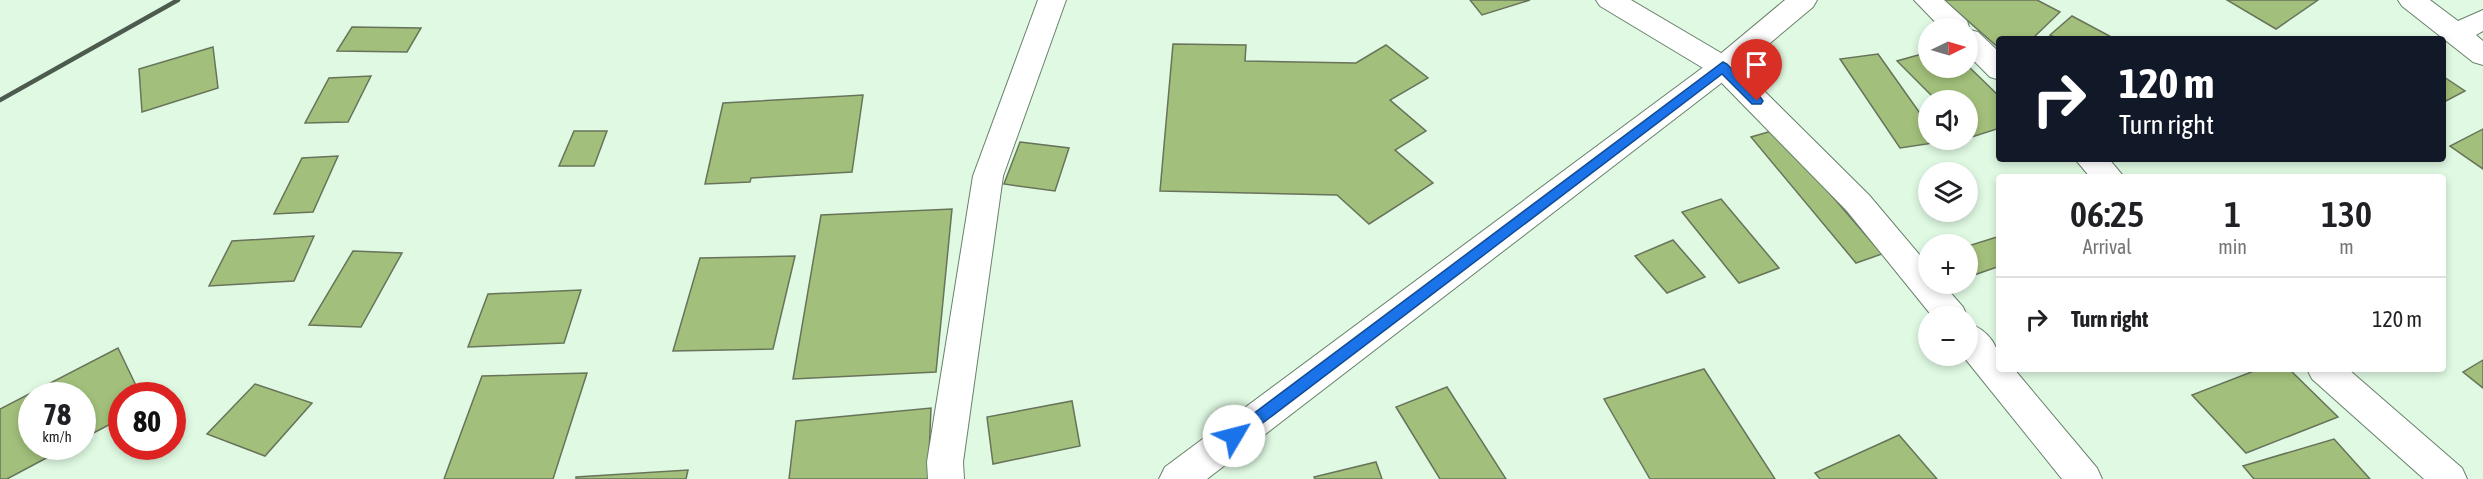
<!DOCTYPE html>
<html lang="en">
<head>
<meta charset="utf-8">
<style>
	body { margin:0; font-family:"Asap Condensed",sans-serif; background:#f6f6f6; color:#202124; height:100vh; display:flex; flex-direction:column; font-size:22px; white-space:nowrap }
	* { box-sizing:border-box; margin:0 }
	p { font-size:20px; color:#757577 }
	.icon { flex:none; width:33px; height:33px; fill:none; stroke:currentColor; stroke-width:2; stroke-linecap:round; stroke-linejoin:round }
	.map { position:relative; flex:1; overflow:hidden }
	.side { position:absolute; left:1996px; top:174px; width:450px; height:198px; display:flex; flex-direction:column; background:#fff; border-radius:6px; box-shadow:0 3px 9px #0003 }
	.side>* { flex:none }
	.guide { position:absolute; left:1996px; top:36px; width:450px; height:126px; border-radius:6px; box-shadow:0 3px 9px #0003; background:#111827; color:#fff; overflow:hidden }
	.needle { width:39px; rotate:85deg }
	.fabs { position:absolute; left:1918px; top:18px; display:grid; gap:12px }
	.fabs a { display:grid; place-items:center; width:60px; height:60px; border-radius:50%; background:#fff; box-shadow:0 3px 9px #0003; font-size:30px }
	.speed { position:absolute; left:18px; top:382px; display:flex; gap:12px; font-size:30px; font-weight:700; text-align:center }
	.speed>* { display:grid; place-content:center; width:78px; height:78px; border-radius:50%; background:#fff; box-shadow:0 3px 9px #0003; line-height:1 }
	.speed small { font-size:15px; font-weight:400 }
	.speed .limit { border:9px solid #d22; background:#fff; color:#111 }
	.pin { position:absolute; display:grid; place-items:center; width:51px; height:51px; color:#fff; margin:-62px -26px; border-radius:50% 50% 50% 0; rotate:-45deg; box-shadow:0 0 6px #0007 }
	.pin .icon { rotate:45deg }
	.me { position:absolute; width:66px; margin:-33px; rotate:53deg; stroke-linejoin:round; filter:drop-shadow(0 0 4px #0008) }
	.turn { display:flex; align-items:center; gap:21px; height:126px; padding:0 24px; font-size:27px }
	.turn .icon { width:78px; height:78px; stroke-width:2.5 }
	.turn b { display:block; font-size:42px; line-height:51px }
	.eta { display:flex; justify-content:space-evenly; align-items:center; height:102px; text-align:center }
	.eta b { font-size:36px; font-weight:600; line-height:42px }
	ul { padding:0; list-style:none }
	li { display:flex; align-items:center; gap:18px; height:84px; padding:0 24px; border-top:2px solid #e0e0e0 }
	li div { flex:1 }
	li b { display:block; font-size:22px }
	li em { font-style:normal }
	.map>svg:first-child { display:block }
	.building { fill:#a2c07b; stroke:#68735a; stroke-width:1.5 }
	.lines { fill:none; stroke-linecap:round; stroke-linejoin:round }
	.street-casing { stroke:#6a816d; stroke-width:2 }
	.highway-casing { stroke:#6a816d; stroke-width:2 }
	.street { fill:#fff; fill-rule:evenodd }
	.highway { fill:#fff; fill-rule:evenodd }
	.rail { stroke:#4d5b4f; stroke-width:4.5 }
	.route { fill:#1a73e8; stroke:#114b97; stroke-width:1.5 }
</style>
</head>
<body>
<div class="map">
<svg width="2483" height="479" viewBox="0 0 2483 479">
	<rect width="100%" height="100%" fill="#dff9e2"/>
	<g class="building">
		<polygon points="1470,0 1530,0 1482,15"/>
		<polygon points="1944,0 2037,0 2060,12 2032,39 2000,39 2000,49"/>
		<polygon points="2227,0 2318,0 2276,29"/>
		<polygon points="2072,16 2115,39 2058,39 2050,35"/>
		<polygon points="352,27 421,28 407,52 337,51"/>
		<polygon points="1173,44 1246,45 1245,61 1356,63 1386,45 1428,78 1390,100 1426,131 1395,150 1433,183 1369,224 1337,195 1160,191"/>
		<polygon points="213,47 218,88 142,112 139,69"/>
		<polygon points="1929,52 1929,68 1968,66 2000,97 2000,128 1972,137 1968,133 1968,100 1936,100 1897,61"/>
		<polygon points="1878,54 1929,126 1929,140 1939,140 1940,142 1900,148 1840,59"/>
		<polygon points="371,76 348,122 305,123 329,78"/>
		<polygon points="2444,77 2465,91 2444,102"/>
		<polygon points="863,95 852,172 751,178 750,182 705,184 723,103"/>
		<polygon points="2483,129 2483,169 2450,146"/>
		<polygon points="1775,130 1882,254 1856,263 1751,137"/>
		<polygon points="574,131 607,131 594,166 559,166"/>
		<polygon points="1020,142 1069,148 1055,191 1004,184"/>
		<polygon points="338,156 313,212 274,214 302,158"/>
		<polygon points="1721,199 1779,268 1739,283 1682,212"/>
		<polygon points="952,209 936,372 793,379 821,215"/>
		<polygon points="314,236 294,281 209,286 232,241"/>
		<polygon points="2000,236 2000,266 1974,275 1968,268 1968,246"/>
		<polygon points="1673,240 1705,277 1667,293 1635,256"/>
		<polygon points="353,251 402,253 361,327 309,325"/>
		<polygon points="795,256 773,349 673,351 700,258"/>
		<polygon points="581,290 564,343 468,347 488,294"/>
		<polygon points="118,348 141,396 122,396 122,418 82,439 82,396 32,396 32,447 67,447 7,479 0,479 0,409"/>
		<polygon points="2483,360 2483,388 2463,372"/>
		<polygon points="1704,369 1775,479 1650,479 1604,399"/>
		<polygon points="2259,369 2289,369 2338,417 2246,453 2192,395"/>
		<polygon points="587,373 553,479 444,479 482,376"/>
		<polygon points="255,384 312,403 265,456 207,434"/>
		<polygon points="1447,387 1506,479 1440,479 1396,407"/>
		<polygon points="1072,401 1080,446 993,464 987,417"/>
		<polygon points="931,408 928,479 789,479 796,421"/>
		<polygon points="1899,435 1937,479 1820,479 1815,473"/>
		<polygon points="2334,439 2370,479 2254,479 2243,466"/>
		<polygon points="1376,462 1382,479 1315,479 1314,477"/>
		<polygon points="688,470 686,479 576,479 576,477"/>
	</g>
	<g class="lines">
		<defs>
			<g id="street">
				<polygon points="1038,0 1066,0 1003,176 963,462 964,479 928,479 927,462 973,176"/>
				<polygon points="1596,0 1631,0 1733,60 1869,195 1929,266 1929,284 1943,284 1963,307 1967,316 1932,316 1847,211 1713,74 1600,6"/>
				<polygon points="1914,0 1944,0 1967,21 1970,30 1978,32 2000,53 2000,80 1990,77 1968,55 1968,28 1941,28"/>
				<polygon points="2398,0 2430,0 2458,21 2483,10 2483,31 2476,35 2483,41 2483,65 2473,62 2402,6"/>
				<polygon points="2075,159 2109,159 2124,177 2090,177"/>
				<path d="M1968,323c22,8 32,24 32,46h14l83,99 5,11h-40l-99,-123h5z"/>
				<polygon points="2307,369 2348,369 2462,468 2467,479 2424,479 2312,379"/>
			</g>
			<polygon id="highway" points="1785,0 1817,0 1813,7 1733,74 1207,479 1159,479 1165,467 1713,60"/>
		</defs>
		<use href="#street" class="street-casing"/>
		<use href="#highway" class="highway-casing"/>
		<use href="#street" class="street"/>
		<use href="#highway" class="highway"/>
		<polyline class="rail" points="0,100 178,0"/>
	</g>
	<polygon class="route" points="1723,62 1727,64 1761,98 1763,101 1761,104 1752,104 1722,74 1239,441 1234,443 1229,441 1226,436 1229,432"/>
</svg>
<div class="fabs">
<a><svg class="needle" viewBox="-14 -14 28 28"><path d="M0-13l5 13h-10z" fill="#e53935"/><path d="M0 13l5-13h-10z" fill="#757577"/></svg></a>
<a><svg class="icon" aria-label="sound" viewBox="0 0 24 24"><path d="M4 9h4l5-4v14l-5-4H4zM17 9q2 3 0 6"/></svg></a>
<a><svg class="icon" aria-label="layers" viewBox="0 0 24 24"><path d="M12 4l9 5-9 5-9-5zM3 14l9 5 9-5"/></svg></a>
<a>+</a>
<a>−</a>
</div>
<div class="speed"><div>78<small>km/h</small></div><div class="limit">80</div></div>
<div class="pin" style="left:1757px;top:101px;background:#d93025"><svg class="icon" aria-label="arrive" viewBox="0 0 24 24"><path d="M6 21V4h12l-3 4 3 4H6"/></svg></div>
<svg class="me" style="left:1234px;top:436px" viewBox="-20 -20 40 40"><circle r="19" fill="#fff"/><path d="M0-13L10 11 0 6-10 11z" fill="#1a73e8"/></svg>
<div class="guide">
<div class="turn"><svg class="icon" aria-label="right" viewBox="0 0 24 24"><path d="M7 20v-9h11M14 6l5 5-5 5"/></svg><div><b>120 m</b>Turn right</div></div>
</div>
<section class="side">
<div class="eta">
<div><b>06:25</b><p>Arrival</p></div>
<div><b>1</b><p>min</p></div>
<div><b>130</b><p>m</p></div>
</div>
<ul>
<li><svg class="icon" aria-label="right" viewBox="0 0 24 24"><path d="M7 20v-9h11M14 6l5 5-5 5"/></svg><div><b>Turn right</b></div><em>120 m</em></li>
</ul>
</section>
</div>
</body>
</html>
